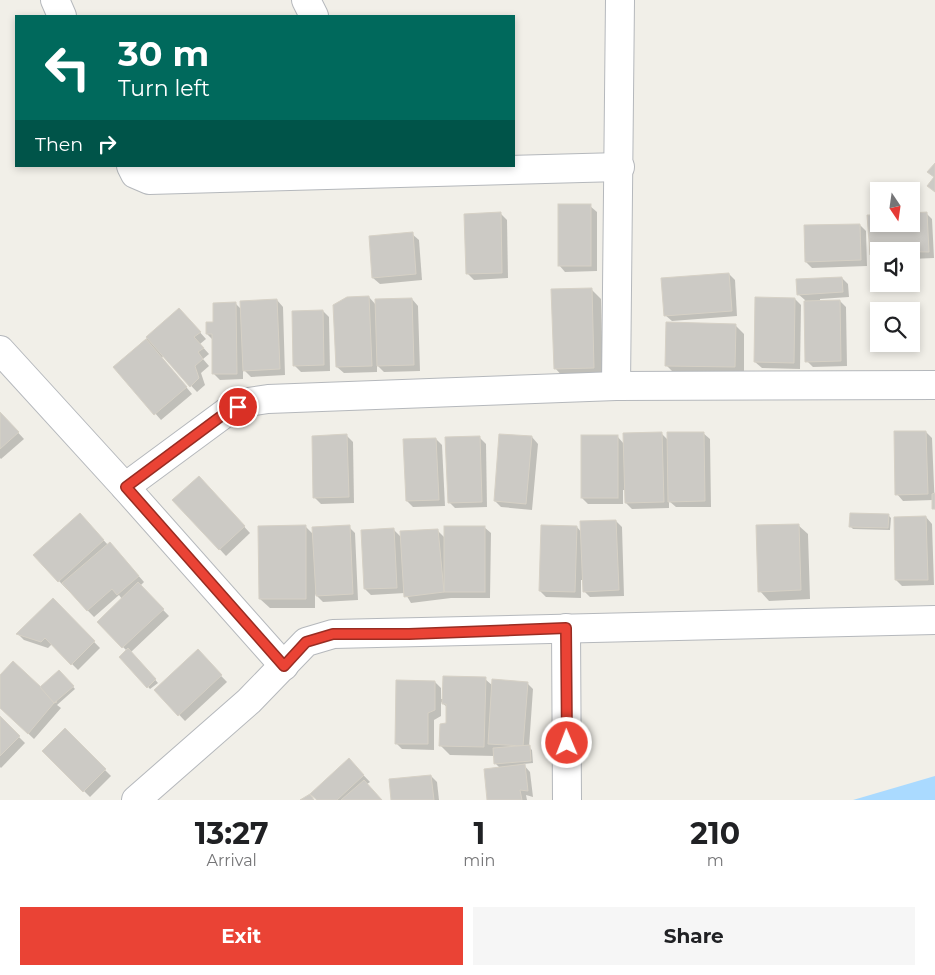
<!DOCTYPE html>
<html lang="en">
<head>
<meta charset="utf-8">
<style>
	body { margin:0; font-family:Montserrat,sans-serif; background:#f6f6f6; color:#202124; height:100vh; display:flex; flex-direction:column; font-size:19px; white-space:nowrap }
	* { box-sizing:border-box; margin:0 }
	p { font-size:16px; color:#757577 }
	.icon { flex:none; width:28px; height:28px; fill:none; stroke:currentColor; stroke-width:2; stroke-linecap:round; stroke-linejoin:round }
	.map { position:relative; height:800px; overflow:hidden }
	.side { display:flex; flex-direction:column; background:#fff; flex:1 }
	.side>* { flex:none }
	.hud { position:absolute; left:15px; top:15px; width:500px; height:152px; border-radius:0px; box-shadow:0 2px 8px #0003; background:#00695c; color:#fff; overflow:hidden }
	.needle { width:32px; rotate:167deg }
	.fabs { position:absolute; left:870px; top:182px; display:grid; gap:10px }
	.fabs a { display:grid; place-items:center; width:50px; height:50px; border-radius:0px; background:#fff; box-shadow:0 2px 8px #0003; font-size:25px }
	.pin { position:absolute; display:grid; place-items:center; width:42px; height:42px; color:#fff; margin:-21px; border:2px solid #fff; border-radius:50%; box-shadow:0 1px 5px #0007 }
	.me { position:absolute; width:55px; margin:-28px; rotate:359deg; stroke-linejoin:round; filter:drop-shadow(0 0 4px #0008) }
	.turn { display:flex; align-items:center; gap:18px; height:105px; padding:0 20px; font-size:22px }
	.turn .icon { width:65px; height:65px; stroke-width:2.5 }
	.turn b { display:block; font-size:35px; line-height:42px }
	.then { display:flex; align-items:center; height:48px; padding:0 20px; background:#0003; gap:10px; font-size:19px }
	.eta { display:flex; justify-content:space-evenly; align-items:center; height:85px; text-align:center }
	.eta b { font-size:30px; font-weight:700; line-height:35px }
	.button { display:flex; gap:10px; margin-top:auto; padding:10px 20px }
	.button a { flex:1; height:58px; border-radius:0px; background:#ea4335; color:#fff; font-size:20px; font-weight:700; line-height:58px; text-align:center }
	.button a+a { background:#f6f6f6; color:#202124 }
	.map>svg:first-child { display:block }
	.water { fill:#aadaff }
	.shadow { fill:#0003 }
	.building { fill:#cccac5; stroke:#d6d1c6 }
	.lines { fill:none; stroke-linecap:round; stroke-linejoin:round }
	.minor-casing { stroke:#b5b8bc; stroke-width:30 }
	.minor { stroke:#fff; stroke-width:28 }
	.route-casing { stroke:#982c22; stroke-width:12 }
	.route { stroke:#ea4335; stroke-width:9 }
</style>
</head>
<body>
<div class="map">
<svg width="935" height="800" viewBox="0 0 935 800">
	<rect width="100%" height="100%" fill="#f1efe8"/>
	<polygon class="water" points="935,776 935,800 853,800"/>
	<g class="shadow">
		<polygon points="590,206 597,212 597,271 565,272 559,265"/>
		<polygon points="926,213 932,219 934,258 911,259 911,251 879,251 877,261 871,255 879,224 911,224"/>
		<polygon points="501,214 507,220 508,278 474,280 467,273"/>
		<polygon points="860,225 866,231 867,266 812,268 806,262"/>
		<polygon points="412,234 419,240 422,280 380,284 373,278"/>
		<polygon points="729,274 735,280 737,316 672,321 665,315"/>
		<polygon points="842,278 848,284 849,297 820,299 820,302 840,301 846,307 847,366 813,367 807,361 805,300 798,294"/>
		<polygon points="591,289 601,299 603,377 564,378 555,368"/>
		<polygon points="369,297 376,305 412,299 418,306 420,371 384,372 377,365 377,372 344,373 337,367"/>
		<polygon points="795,299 801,305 800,369 762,368 755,362"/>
		<polygon points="277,300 283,307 285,375 251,377 243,369 243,379 220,380 214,374 213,340 207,334 214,324 236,304 242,310"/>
		<polygon points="179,309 206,339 200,344 209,354 203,359 209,366 201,373 205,385 197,392 163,356 162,358 192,394 161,420 115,367"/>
		<polygon points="323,311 329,317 330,371 301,372 295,366"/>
		<polygon points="735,325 744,334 744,376 676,375 667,366"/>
		<polygon points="0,413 24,439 1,459 0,458"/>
		<polygon points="926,432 932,438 935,510 933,500 903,501 897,494"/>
		<polygon points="661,433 668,440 703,433 710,439 711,507 676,507 669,501 669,508 632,509 626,503 626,490 623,490 623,504 588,504 582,498 617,436 624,444"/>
		<polygon points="347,436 353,442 354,503 321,504 315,498"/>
		<polygon points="479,437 486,444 487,507 455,508 449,502"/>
		<polygon points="532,437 538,444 532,510 501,507 495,501"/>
		<polygon points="436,439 442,445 445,506 413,507 407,501"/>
		<polygon points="205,484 250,533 226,556 174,500"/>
		<polygon points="888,515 891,518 890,530 853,529 850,526"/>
		<polygon points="926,517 932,524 934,585 902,586 896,580"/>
		<polygon points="86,521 108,545 116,550 144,582 140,586 169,616 131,652 158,683 150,689 121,657 127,651 98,622 122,599 119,595 94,617 59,581"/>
		<polygon points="616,521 622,527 624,596 590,597 584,591 583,580 581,580 581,598 546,597 540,591 577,527 582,533"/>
		<polygon points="798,525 808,534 810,599 769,601 760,591"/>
		<polygon points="305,526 314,535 349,527 355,533 358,600 323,602 315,594 315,608 270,608 260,599"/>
		<polygon points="484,527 491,533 490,598 451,598 411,603 405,593 371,595 365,589 393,529 402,538 437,530 445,538"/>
		<polygon points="53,600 100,648 78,670 52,644 48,648 24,640 18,634"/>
		<polygon points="197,651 227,682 185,721 156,690"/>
		<polygon points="59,671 75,689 57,705 61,708 34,739 0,707 0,676 40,688"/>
		<polygon points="485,679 493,686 527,683 533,689 529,747 532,750 533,763 523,764 530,772 533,797 526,795 527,800 488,800 500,768 495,763 495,756 450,755 440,745 447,725 448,708 441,702 441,716 434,720 434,750 402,749 396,743 435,682 441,688 441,699 443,699"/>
		<polygon points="0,718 25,743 1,768 0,767"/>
		<polygon points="65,730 111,776 90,797 44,751"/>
		<polygon points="349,760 370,782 367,784 381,800 318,800"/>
		<polygon points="431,776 437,782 439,800 393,800"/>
	</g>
	<g class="building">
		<polygon points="935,163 935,192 927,186 934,177 927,172"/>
		<rect x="558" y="204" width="33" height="62"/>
		<polygon points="501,212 502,273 466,274 464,214"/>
		<polygon points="927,212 929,252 879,251 879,255 870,255 867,215 879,215 879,224 911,224 911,213"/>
		<polygon points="860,224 861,260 805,262 804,225"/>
		<polygon points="413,232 416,274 372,278 369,236"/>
		<polygon points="729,273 732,311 664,316 661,278"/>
		<polygon points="842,277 843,292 797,295 796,279"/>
		<polygon points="592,288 594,368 554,369 551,289"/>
		<polygon points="369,296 372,366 336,367 333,305 347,297"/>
		<polygon points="755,297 795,298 794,363 754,362"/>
		<polygon points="412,298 414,365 377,366 375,299"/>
		<polygon points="277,299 280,369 243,371 240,301"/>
		<polygon points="840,300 841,361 805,362 804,301"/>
		<polygon points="236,302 237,374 212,374 212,334 206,334 206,322 213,322 213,303"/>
		<polygon points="179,308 201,332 194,337 204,348 198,352 203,359 195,366 199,378 190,387 146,337"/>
		<polygon points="323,310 324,365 293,366 292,311"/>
		<polygon points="666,322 736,324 735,367 665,366"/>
		<polygon points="146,339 187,387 154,415 113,367"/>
		<polygon points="0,412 19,432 0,449"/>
		<polygon points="894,431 926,431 928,494 895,495"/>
		<polygon points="662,432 664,502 625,503 623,433"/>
		<polygon points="667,432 704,432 705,501 668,502"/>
		<polygon points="347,434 349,497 313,498 312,436"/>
		<polygon points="499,434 532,436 526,504 494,501"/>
		<rect x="581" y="435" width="37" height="63"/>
		<polygon points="480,436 482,502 448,503 445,437"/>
		<polygon points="436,438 439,500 406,501 403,439"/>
		<polygon points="199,476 245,526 219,550 172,500"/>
		<polygon points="935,493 935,509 932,509 932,494"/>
		<polygon points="80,513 104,540 58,582 33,555"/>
		<polygon points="850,513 889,514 888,528 849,527"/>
		<polygon points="926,516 928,580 895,580 894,517"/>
		<polygon points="616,520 619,590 583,592 580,521"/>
		<polygon points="799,524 801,590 758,592 756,525"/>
		<polygon points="306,525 306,599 259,599 258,526"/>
		<polygon points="350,525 353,594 316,596 312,527"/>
		<polygon points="541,525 577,526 575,592 539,591"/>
		<rect x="444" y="526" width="41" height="66"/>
		<polygon points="394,528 397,588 364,589 361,530"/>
		<polygon points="438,529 444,592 404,597 400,531"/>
		<polygon points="110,542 139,576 117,595 112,589 87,611 62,583"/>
		<polygon points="138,582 164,609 122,648 97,622"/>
		<polygon points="53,598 95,641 71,665 45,638 41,642 16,634"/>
		<polygon points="128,648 156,679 147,688 119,657"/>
		<polygon points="198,649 222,675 178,716 154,690"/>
		<polygon points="13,661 57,702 54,703 28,734 0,708 0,675"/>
		<polygon points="59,670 74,686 54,703 40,687"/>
		<polygon points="443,676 486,677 484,747 439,746 440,724 446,723 446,704 442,704"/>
		<polygon points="492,679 528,682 523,746 488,744"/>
		<polygon points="396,680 435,681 435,710 428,713 428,744 395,744"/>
		<polygon points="0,716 20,736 0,756"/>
		<polygon points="65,728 106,769 83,792 42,751"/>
		<polygon points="530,745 531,761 494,764 493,748"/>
		<polygon points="349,758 364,775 337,800 317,800 310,794"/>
		<polygon points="525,764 528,791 520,790 522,800 487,800 484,769"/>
		<polygon points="431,775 434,800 391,800 389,779"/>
		<polygon points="364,780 382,800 341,800"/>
		<polygon points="310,794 314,800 300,800"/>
	</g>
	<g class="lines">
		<defs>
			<g id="minor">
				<polyline points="55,0 62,16"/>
				<polyline points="306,0 314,16"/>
				<polyline points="131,166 135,174 149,180 620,167"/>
				<polyline points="0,350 125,487 284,666"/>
				<polyline points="616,386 620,0"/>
				<polyline points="125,487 228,411 248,402 268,399 616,386 935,385"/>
				<polyline points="566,628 567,800"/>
				<polyline points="136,800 249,701 306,642 333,634 935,620"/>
			</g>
		</defs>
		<use href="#minor" class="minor-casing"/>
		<use href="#minor" class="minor"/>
	</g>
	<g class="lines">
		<defs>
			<polyline id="route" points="238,407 228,411 126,487 284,666 306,642 333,634 409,634 566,628 567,743"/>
		</defs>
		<use href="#route" class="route-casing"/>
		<use href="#route" class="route"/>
	</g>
</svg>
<div class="fabs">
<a><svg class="needle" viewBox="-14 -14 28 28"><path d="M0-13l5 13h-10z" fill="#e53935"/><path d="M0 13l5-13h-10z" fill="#757577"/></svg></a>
<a><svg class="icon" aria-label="sound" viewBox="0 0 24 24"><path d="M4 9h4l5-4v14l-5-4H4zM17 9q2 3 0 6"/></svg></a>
<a><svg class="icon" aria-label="search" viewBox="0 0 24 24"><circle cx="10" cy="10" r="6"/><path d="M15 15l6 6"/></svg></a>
</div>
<div class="pin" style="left:238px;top:407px;background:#d93025"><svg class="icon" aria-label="arrive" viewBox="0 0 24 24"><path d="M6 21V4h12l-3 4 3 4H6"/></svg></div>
<svg class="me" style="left:567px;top:743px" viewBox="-20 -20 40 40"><circle r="17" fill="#ea4335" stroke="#fff" stroke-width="3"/><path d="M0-11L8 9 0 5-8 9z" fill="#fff"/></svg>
<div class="hud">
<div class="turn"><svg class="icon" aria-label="left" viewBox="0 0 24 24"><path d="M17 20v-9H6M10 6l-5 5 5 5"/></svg><div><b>30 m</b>Turn left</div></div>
<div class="then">Then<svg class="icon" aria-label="right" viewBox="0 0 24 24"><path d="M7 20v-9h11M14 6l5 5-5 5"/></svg></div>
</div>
</div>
<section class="side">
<div class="eta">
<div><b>13:27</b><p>Arrival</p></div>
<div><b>1</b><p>min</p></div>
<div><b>210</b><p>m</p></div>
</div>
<div class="button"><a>Exit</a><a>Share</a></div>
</section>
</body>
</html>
